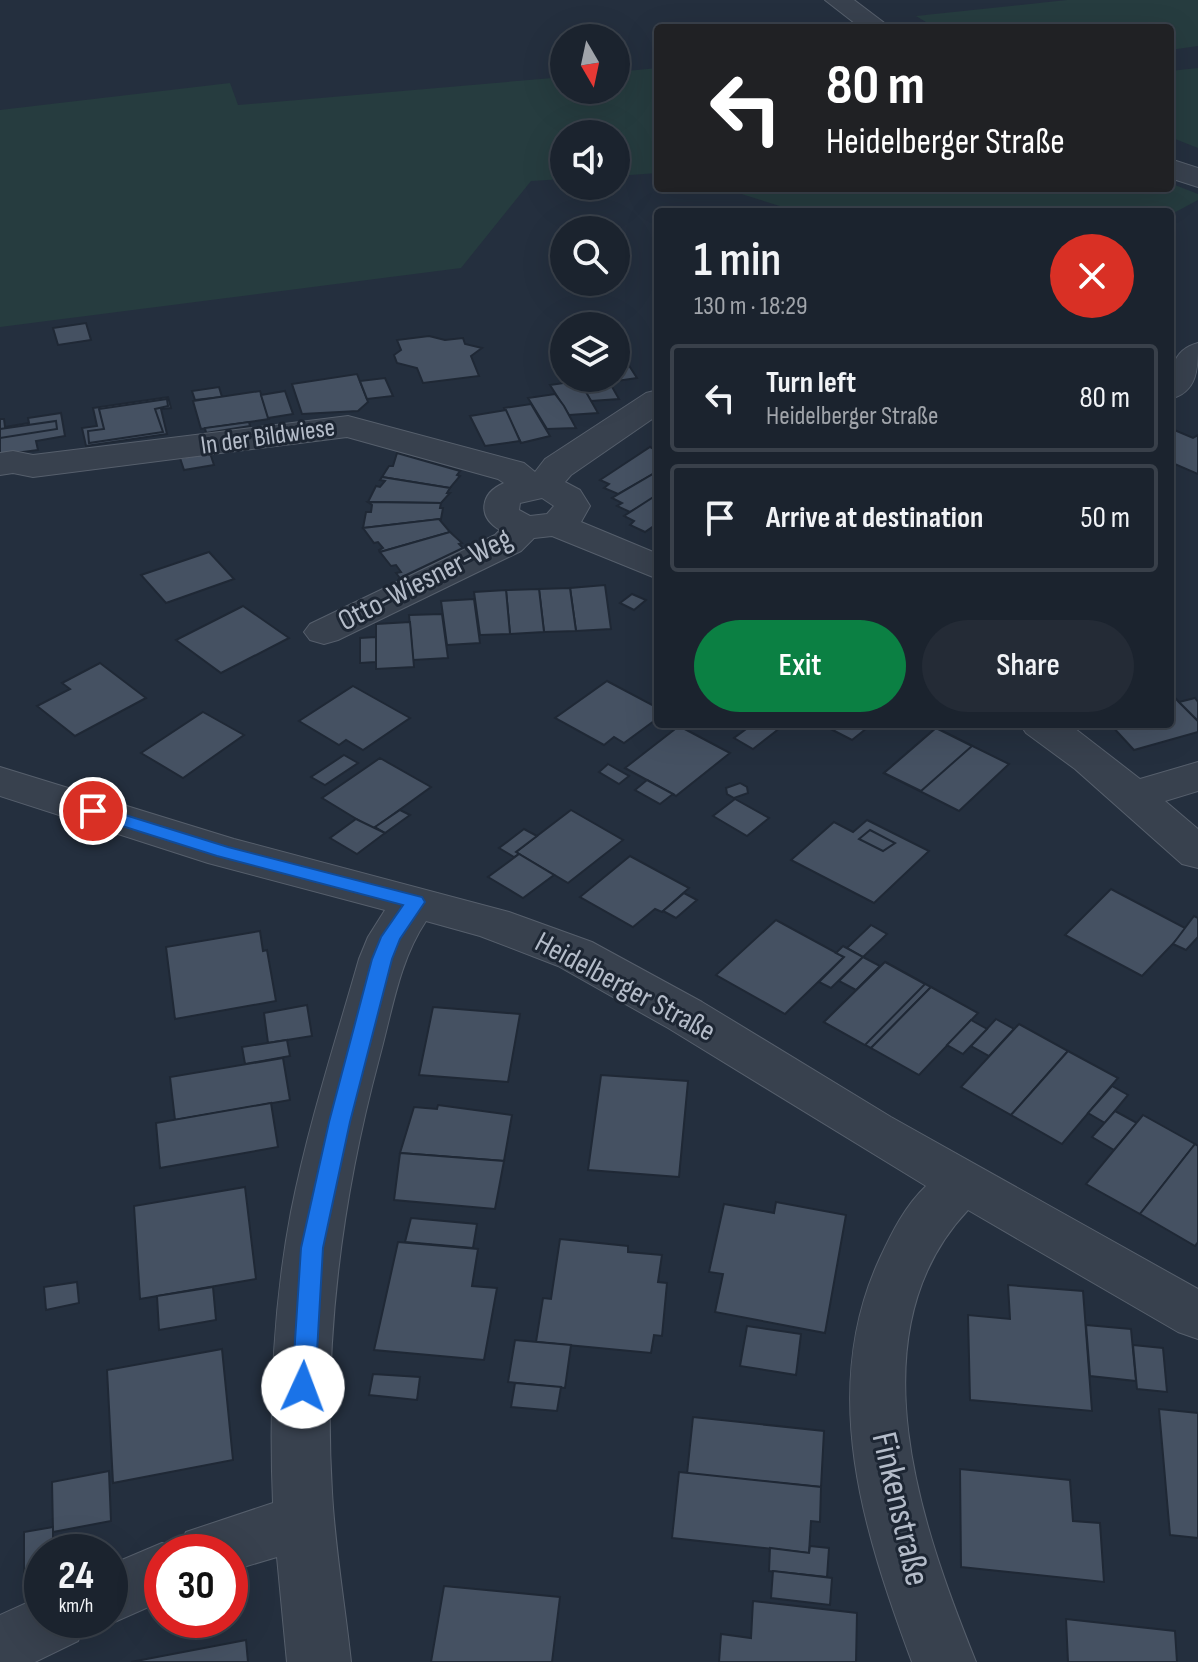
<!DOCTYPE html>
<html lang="en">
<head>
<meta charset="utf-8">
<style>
	body { margin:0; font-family:"Sofia Sans Condensed",sans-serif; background:#242b36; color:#f1f3f6; height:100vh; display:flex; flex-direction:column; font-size:30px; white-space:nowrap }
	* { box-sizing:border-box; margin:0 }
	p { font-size:26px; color:#a0a4aa }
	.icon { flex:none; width:44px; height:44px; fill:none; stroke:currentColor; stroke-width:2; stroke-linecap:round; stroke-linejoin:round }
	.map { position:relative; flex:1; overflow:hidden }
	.details { position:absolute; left:654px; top:208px; width:520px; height:520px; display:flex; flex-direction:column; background:#1b232e; border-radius:8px; box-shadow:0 8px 32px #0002,0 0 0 2px #39404a }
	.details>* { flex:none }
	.top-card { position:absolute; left:654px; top:24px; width:520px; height:168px; border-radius:8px; box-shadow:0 8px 32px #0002,0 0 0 2px #39404a; background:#202124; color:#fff; overflow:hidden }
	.needle { width:52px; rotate:171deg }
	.fabs { position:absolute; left:550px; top:24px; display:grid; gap:16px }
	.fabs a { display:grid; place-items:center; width:80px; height:80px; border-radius:50%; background:#1b232e; box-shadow:0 8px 32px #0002,0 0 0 2px #39404a; font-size:40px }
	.speed { position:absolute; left:24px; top:1534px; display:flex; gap:16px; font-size:40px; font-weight:700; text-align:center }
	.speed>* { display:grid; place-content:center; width:104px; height:104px; border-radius:50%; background:#1b232e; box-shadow:0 8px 32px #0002,0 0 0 2px #39404a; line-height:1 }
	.speed small { font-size:20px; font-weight:400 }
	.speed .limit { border:12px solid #d22; background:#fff; color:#111 }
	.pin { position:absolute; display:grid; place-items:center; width:68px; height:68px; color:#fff; margin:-34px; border:4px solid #fff; border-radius:50%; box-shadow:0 2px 8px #0007 }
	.me { position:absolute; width:88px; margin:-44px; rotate:2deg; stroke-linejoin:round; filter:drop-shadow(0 0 6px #0008) }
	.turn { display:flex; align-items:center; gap:28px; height:168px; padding:0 40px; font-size:36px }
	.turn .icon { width:104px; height:104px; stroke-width:2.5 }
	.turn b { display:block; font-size:56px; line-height:68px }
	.round { display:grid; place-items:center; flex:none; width:84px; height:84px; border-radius:42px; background:#242b36 }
	.headline { display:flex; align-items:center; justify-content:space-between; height:136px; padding:0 40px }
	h1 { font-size:48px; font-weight:600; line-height:60px }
	.button { display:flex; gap:16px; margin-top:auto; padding:16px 40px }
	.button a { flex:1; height:92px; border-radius:48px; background:#0b8043; color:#fff; font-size:32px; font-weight:600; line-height:92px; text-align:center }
	.button a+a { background:#242b36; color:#f1f3f6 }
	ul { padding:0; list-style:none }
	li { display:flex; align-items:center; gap:24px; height:108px; margin:0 16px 12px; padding:0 24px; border:4px solid #39404a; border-radius:8px }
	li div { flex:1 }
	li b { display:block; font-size:30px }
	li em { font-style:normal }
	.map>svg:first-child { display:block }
	.green { fill:#263c3f }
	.building { fill:#455162; stroke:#1f2835; stroke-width:2 }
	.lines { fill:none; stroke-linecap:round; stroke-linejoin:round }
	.minor-casing { stroke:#565f6c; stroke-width:2 }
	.minor { fill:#38414e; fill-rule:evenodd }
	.route { fill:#1a73e8; stroke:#114b97; stroke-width:2 }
	.labels { text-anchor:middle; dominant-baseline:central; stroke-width:6; stroke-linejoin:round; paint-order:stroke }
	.far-street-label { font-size:26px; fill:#b4bcc9; stroke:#1d2633 }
	.street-label { font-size:30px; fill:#b4bcc9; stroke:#1d2633 }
	.near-street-label { font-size:36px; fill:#b4bcc9; stroke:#1d2633 }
</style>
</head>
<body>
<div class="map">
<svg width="1198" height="1662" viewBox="0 0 1198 1662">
	<rect width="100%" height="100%" fill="#242f3e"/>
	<g class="green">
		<polygon points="1067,0 1198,0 1198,46 1170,50 1170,28 936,28 916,16"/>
		<polygon points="658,68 658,173 616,176 616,134 564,134 564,179 531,181 461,268 0,327 0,110 230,83 238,105 564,77 564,90 616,90 616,72"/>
		<polygon points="1198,68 1198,148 1170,137 1170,71"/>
		<polygon points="1170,183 1198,194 1198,200 1170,215 1170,212 799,212 722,188 1170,188"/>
	</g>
	<g class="building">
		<polygon points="86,323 91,340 58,345 53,328"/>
		<polygon points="429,336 445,340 463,338 465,344 482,348 471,356 479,376 423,383 417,368 397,363 394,355 401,350 397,340"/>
		<polygon points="628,364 637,378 610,382 607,378 616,378 616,366"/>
		<polygon points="357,374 368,402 358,411 302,414 292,384"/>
		<polygon points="385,378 393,396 367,399 360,381"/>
		<polygon points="576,378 607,378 619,399 591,401"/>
		<polygon points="577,381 586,392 598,413 569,415 550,385"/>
		<polygon points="219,387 222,397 195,400 192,391"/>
		<polygon points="260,391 269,419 201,429 193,401"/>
		<polygon points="285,391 293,414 268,418 261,395"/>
		<polygon points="555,394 564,406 576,428 547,429 528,398"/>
		<polygon points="168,397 171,408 161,409 167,434 86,446 82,428 97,426 93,408"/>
		<polygon points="167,399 168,406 155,409 163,432 89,443 88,431 104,429 99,409"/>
		<polygon points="531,404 550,436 521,443 504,408"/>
		<polygon points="506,410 520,441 485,446 470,416"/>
		<polygon points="61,413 65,436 36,441 38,450 0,455 0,419 4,419 5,427 29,423 28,418"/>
		<polygon points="56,421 57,429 0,438 0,429"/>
		<polygon points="249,422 250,426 206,433 205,428"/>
		<polygon points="1172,429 1193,438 1198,435 1198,474 1170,462"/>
		<polygon points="650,447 658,451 658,471 618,494 604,488 609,484 600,480"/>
		<polygon points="210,453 214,465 184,470 180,458"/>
		<polygon points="397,453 460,471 457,475 460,476 450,488 382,477 389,466 393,466"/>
		<polygon points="658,471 658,496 630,512 617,506 622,503 612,498"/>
		<polygon points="382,477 450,488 447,493 450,493 441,503 368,502 376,486 380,487 385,481 380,480"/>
		<polygon points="655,496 658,496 658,523 645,532 630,525 634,521 624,516"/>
		<polygon points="368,502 441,503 440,508 443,508 441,519 363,528 366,512 371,512 372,505"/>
		<polygon points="439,519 450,532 380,552 379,550 383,548 378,542 374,543 363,528"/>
		<polygon points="450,532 462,543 459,544 463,548 400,578 396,573 401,572 396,565 391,566 380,552"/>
		<polygon points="209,552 234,579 166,603 141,575"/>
		<polygon points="605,585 611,629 576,631 570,588"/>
		<polygon points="570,588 576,631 544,632 539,589"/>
		<polygon points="539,589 544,632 510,634 506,590"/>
		<polygon points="506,590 510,634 480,635 474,592"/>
		<polygon points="632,594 646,600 634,610 620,603"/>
		<polygon points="474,599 480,643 447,645 441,601"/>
		<polygon points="243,606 289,638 221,673 176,640"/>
		<polygon points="442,614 448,658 413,660 409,615"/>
		<polygon points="410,622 414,667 376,669 376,624"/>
		<polygon points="376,637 376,662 360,663 360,638"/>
		<polygon points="100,663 146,698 75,736 37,706 70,689 62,683"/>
		<polygon points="607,681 658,708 658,718 624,743 614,737 604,745 555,718"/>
		<polygon points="353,686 410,718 363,750 346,740 339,745 299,721"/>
		<polygon points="1170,693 1198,721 1198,732 1134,750 1110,724 1170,724"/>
		<polygon points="1195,698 1198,702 1198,721 1179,702"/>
		<polygon points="203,712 244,735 183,778 141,753"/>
		<polygon points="753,724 772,724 780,728 753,749 734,738"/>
		<polygon points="821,724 872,724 852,740"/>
		<polygon points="679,726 730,753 676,796 625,768"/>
		<polygon points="936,728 1009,764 959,811 884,773"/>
		<polygon points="936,728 972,746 921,791 884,773"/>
		<polygon points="344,755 358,763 325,785 311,777"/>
		<polygon points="380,758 431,787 373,829 322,798"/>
		<polygon points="608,764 629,776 619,784 599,772"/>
		<polygon points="647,780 673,794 660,804 635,790"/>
		<polygon points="740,783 747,787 748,793 734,798 727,794 726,788"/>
		<polygon points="735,799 769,818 747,836 713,816"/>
		<polygon points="400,810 410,815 385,833 375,827"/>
		<polygon points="571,810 623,840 568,883 516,852"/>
		<polygon points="356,819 385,833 357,854 330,838"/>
		<polygon points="867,820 929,851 874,903 791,860 834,822 853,832"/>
		<polygon points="524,829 537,836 516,852 519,854 514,857 499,848"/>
		<polygon points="870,830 895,843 883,851 859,839"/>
		<polygon points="519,854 554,875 523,898 488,877"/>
		<polygon points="630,856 689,888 662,912 655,909 633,927 580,897"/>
		<polygon points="1111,889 1187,929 1142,976 1065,935"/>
		<polygon points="684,893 697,900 676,918 663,911"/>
		<polygon points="1194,916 1198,918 1198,937 1186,950 1173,944"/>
		<polygon points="776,920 844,957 785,1014 716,975"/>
		<polygon points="871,925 887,934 863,957 847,948"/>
		<polygon points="260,931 263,951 267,950 276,1001 175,1019 166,947"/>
		<polygon points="843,946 863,957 831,988 819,982 844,957 836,953"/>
		<polygon points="863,957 880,966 856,990 839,981"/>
		<polygon points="885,962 931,987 871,1048 824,1022"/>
		<polygon points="885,962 925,984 865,1045 824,1022"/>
		<polygon points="931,987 978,1013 919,1075 871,1048"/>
		<polygon points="307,1005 312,1036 268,1043 264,1013"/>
		<polygon points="433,1007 520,1014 508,1082 419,1075"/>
		<polygon points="996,1019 1014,1029 989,1056 971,1046"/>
		<polygon points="971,1020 987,1029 963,1054 947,1045"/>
		<polygon points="1019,1024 1068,1051 1011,1115 961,1087"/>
		<polygon points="287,1040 290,1056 245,1064 242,1047"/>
		<polygon points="1068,1051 1118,1078 1062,1144 1011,1115"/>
		<polygon points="283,1058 290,1100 175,1120 170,1077"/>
		<polygon points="601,1075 688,1081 679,1177 588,1170"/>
		<polygon points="1112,1086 1128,1095 1105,1123 1088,1113"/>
		<polygon points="271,1103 278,1147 160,1168 156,1123"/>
		<polygon points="438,1105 512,1115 504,1161 400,1153 414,1107 437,1109"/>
		<polygon points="1115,1111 1137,1123 1114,1150 1092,1137"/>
		<polygon points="1143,1115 1195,1144 1140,1214 1086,1184"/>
		<polygon points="1195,1144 1198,1146 1198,1242 1195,1246 1140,1214"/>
		<polygon points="400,1153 504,1161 495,1209 394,1200"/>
		<polygon points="245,1187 256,1279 140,1299 134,1206"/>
		<polygon points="776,1202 846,1215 825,1333 715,1312 723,1274 709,1272 724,1204 774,1213"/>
		<polygon points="411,1218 477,1224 473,1248 405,1242"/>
		<polygon points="560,1239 628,1246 628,1252 662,1255 658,1282 667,1283 662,1336 654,1335 651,1353 536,1342 543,1298 551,1299"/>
		<polygon points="398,1242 478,1249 472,1286 497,1288 484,1360 374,1350"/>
		<polygon points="77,1282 79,1303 46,1310 44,1287"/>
		<polygon points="1008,1285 1083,1291 1092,1411 970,1400 968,1315 1010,1319"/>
		<polygon points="213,1287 216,1320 159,1330 157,1296"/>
		<polygon points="1086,1325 1131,1329 1136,1381 1090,1376"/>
		<polygon points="747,1326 801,1334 796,1375 740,1366"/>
		<polygon points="515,1340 571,1345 565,1388 508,1382"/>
		<polygon points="1133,1345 1163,1348 1167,1392 1137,1389"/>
		<polygon points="222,1349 233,1460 113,1483 107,1370"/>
		<polygon points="373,1374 420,1377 417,1400 369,1395"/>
		<polygon points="515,1383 561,1387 557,1411 511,1407"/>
		<polygon points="1159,1409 1198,1413 1198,1538 1170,1535"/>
		<polygon points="693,1417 824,1431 821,1487 687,1474"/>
		<polygon points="960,1469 1070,1480 1073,1521 1100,1523 1104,1582 961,1567"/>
		<polygon points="109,1471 111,1521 53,1532 52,1482"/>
		<polygon points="679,1472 821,1487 820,1522 811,1521 809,1553 672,1538"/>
		<polygon points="53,1527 53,1552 42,1552 42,1569 24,1572 24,1532"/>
		<polygon points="810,1546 829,1548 827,1577 769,1571 770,1548 809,1553"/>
		<polygon points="773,1571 832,1578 830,1605 771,1598"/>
		<polygon points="444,1586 560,1597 552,1662 431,1662"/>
		<polygon points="753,1601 857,1613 856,1662 719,1662 721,1634 751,1638"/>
		<polygon points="1066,1619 1175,1631 1177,1662 1068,1662"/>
		<polygon points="246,1640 248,1662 131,1662"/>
	</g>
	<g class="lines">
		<defs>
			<g id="minor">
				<polygon points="825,0 854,0 891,28 861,28"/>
				<polygon points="1170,159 1198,168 1198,187 1170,178"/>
				<path d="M1198,343c0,25 0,49 -28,56 0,-24 0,-49 28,-56z"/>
				<path d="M658,390v25l-87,60 -6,7 15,8 10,16 -9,16 77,32v25l-106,-43 -18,2 -13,13 -183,89 -14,4 -14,-4 -6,-8 6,-8 185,-89 5,-5c-23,-13 -20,-37 4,-47l-6,-4 -151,-42 -314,40 -20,-4 -13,2v-22l13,-2 20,4 315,-39 176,47 11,9 10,-13 101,-66zM542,498l12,8 -7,8 -17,2 -11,-6 1,-7z"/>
				<polygon points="1020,724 1069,724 1140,779 1198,762 1198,791 1165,801 1198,829 1198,868 1182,864 1075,769 1026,733"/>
				<path d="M0,767l234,72 275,73 83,30 110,60 189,115 307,172v50l-20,-7 -210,-122c-116,123 -46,318 8,452h-64c-48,-129 -94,-271 -32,-404 12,-26 25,-52 46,-72l-258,-158 -110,-62 -78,-30 -54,-15c-27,40 -34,91 -47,138 -38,142 -56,286 -47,433 3,57 13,113 19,170h-64l-10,-105 -47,14v-19h-68v49l-52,23 -10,-4h10v-55l52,-22 16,6 8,-17 87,-29c-4,-97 0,-196 18,-291 17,-86 44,-169 68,-253l9,-22 17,-27 -177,-47 -208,-67z"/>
				<polygon points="42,1596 42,1620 87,1620 78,1641 35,1662 0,1662 0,1615"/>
			</g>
		</defs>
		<use href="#minor" class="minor-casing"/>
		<use href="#minor" class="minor"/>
	</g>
	<polygon class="route" points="93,805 228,847 422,897 425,902 400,939 392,959 350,1122 323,1248 315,1387 312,1394 303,1397 295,1394 292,1387 301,1248 329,1122 372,959 381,937 403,905 217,856 87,815 84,811 87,807"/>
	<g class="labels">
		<g class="far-street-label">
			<text transform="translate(268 437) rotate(-8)">In der Bildwiese</text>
		</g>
		<g class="street-label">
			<text transform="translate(425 580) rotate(-27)">Otto-Wiesner-Weg</text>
			<text transform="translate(625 987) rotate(28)">Heidelberger Straße</text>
		</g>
		<g class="near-street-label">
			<text transform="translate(900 1509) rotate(77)">Finkenstraße</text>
		</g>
	</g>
</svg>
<div class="fabs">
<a><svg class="needle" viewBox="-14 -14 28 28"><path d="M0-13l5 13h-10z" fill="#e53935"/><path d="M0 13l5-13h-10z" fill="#a0a4aa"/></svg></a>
<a><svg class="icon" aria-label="sound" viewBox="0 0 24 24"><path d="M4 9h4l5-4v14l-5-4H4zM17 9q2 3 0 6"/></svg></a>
<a><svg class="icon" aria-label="search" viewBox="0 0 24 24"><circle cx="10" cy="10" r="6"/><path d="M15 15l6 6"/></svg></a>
<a><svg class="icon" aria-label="layers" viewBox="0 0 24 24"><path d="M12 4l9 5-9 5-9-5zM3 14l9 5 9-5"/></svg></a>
</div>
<div class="speed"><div>24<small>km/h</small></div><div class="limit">30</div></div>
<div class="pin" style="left:93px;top:811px;background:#d93025"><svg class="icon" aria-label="arrive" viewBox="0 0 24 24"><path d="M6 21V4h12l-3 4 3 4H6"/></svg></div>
<svg class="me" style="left:303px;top:1387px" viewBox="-20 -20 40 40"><circle r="19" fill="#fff"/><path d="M0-13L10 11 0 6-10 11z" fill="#1a73e8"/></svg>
<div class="top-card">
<div class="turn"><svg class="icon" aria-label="left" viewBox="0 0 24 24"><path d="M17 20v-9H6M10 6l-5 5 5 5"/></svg><div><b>80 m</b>Heidelberger Straße</div></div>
</div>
<section class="details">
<div class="headline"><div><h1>1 min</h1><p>130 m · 18:29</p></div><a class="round" style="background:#d93025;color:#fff"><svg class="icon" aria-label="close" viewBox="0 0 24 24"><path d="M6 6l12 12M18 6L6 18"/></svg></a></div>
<ul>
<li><svg class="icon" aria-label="left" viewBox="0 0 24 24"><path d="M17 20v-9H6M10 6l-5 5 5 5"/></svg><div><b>Turn left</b><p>Heidelberger Straße</p></div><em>80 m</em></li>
<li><svg class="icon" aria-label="arrive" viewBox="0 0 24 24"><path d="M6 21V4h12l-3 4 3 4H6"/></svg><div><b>Arrive at destination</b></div><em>50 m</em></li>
</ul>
<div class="button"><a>Exit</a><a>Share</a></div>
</section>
</div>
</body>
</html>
